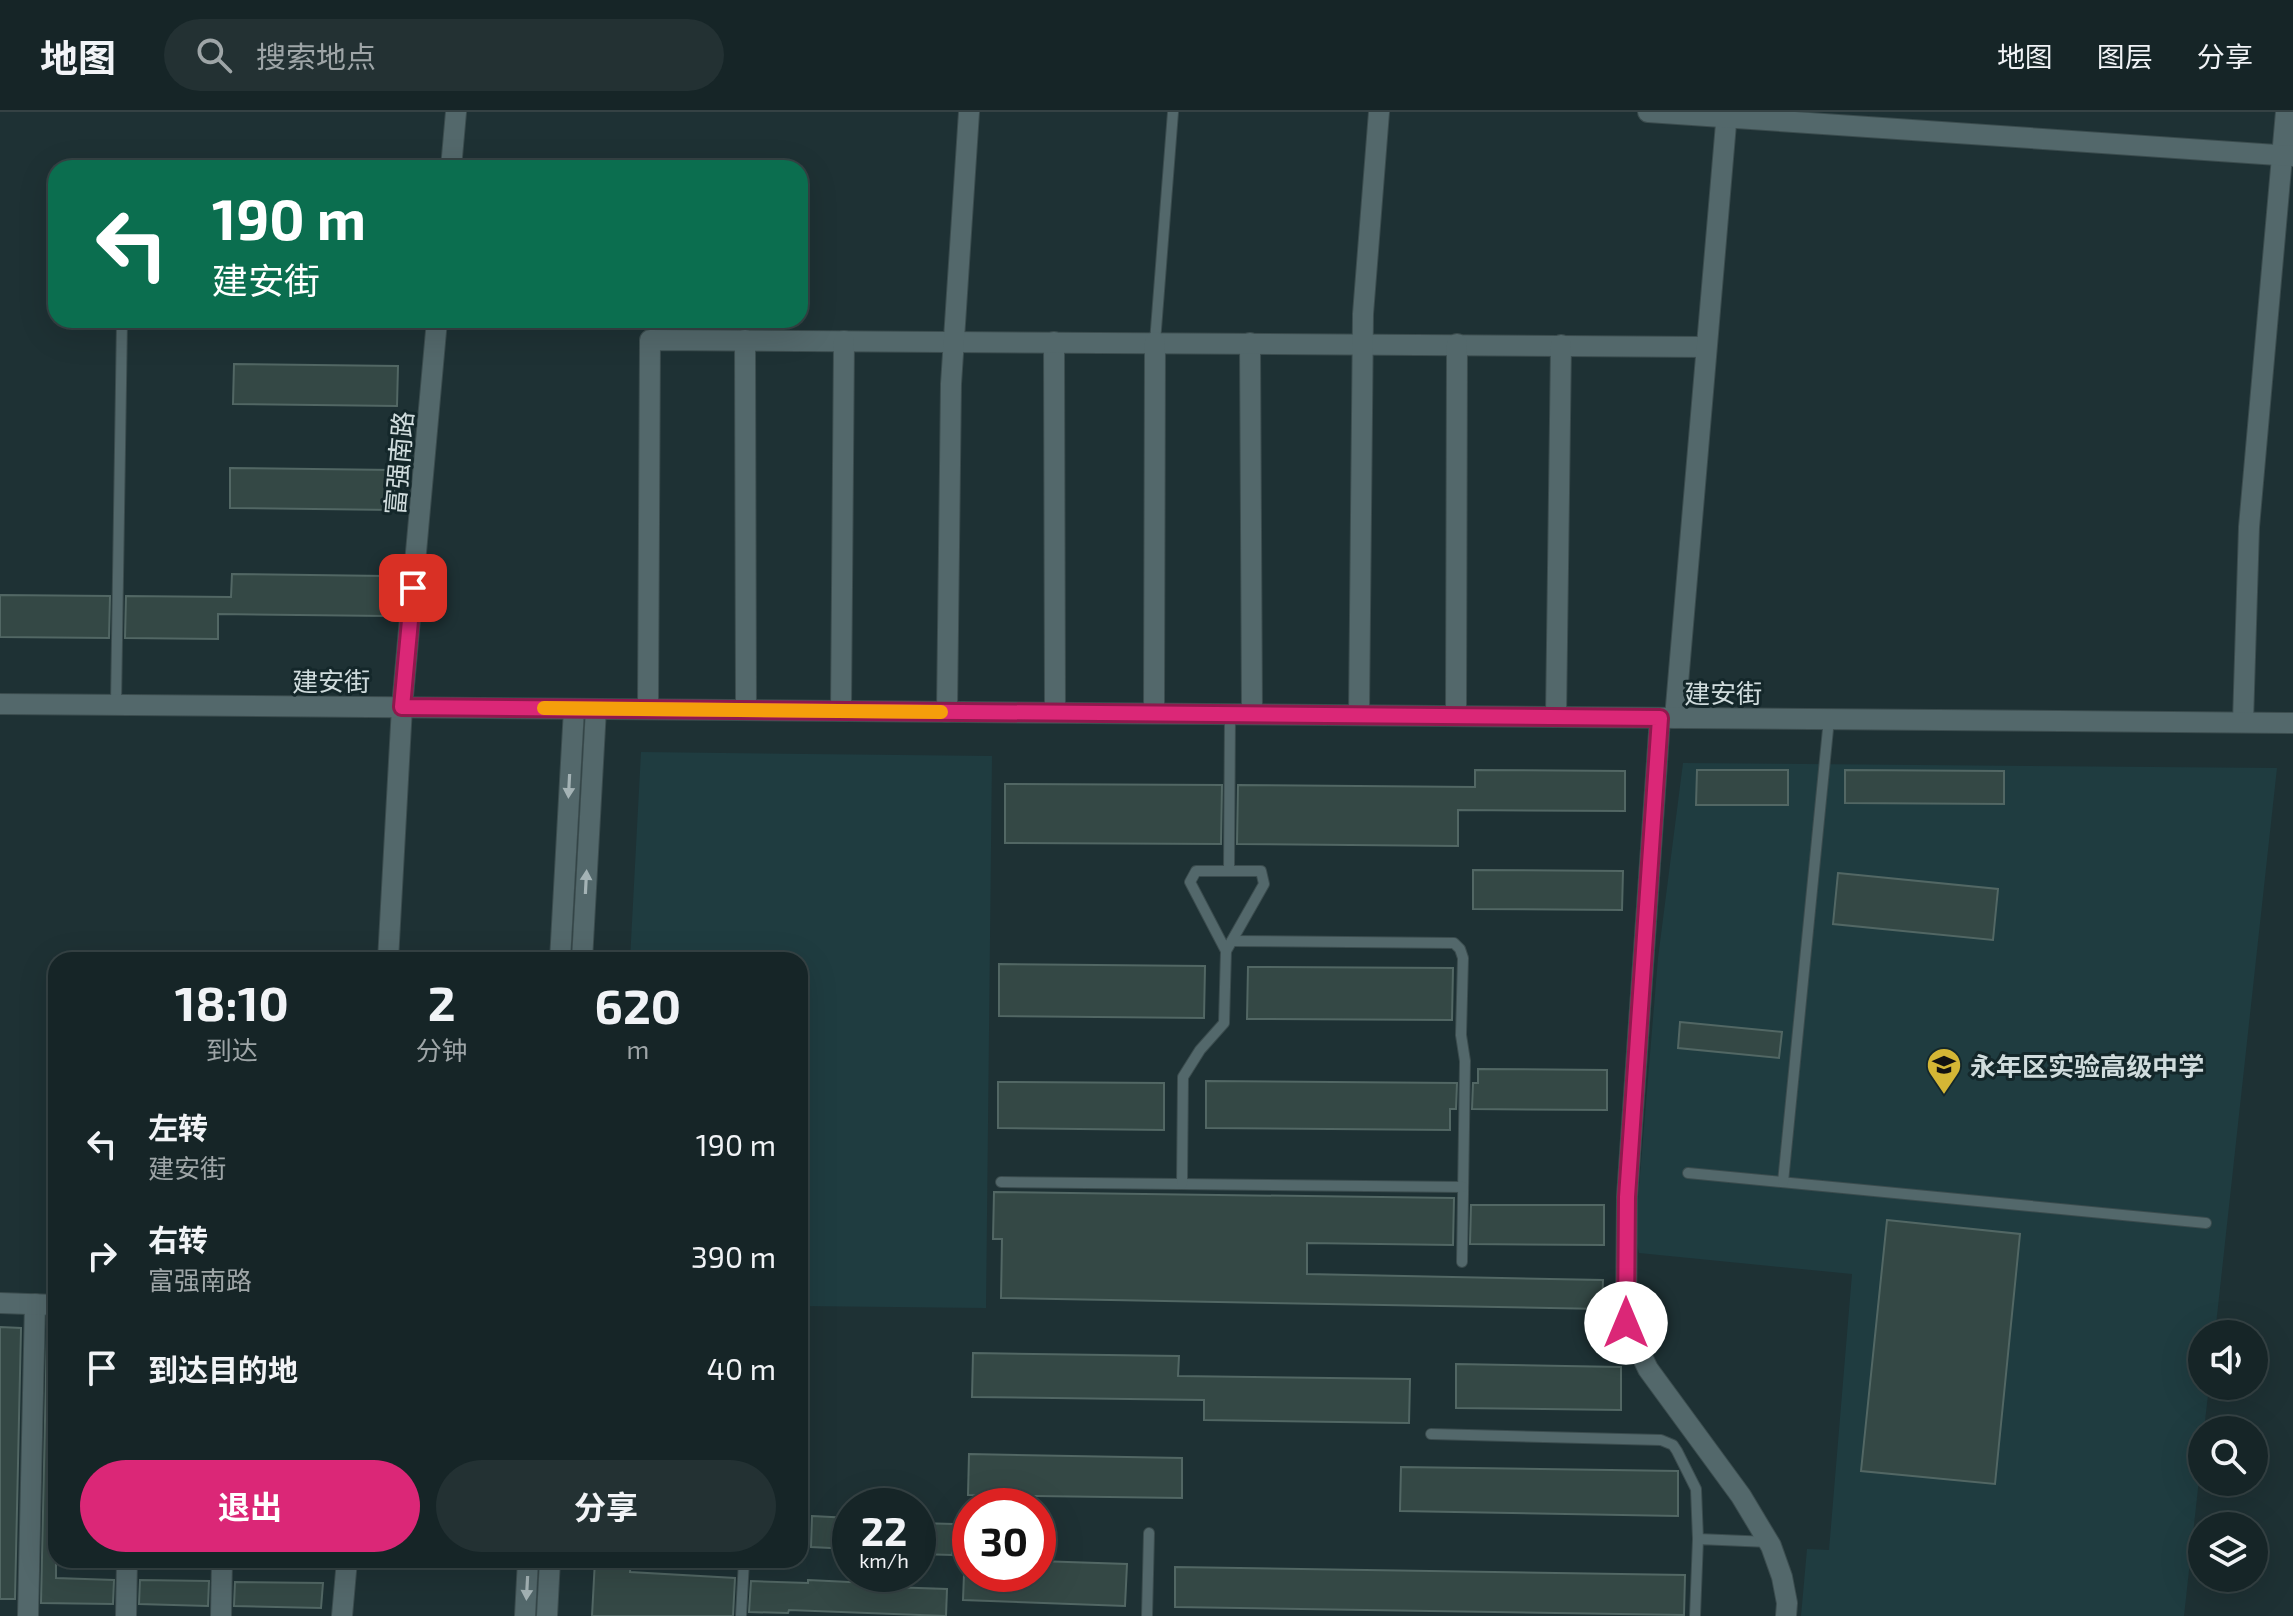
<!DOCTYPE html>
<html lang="zh">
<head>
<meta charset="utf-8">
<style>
	body { margin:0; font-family:"Exo 2","Noto Sans SC",sans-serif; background:#233133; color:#f1f3f6; height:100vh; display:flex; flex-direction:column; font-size:30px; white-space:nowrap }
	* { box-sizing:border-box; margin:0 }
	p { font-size:26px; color:#9ea5a7 }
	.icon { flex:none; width:44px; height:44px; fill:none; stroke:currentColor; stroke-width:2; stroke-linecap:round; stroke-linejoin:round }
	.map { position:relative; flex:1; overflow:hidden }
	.details { position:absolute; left:48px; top:840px; width:760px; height:616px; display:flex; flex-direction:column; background:#162527; border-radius:24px; box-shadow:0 8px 32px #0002,0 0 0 2px #354244 }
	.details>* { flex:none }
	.hud { position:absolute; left:48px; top:48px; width:760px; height:168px; border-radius:24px; box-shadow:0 8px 32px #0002,0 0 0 2px #354244; background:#0b6e4f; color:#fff; overflow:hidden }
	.tools { position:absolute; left:2188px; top:1208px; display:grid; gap:16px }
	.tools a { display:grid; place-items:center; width:80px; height:80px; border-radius:50%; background:#162527; box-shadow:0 8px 32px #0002,0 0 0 2px #354244; font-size:40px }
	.speed { position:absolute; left:832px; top:1376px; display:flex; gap:16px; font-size:40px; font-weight:700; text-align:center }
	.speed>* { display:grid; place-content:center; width:104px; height:104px; border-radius:50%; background:#162527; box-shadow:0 8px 32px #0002,0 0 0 2px #354244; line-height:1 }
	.speed small { font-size:20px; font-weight:400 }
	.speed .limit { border:12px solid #d22; background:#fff; color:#111 }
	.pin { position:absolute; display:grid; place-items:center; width:68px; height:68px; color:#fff; margin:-34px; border-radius:16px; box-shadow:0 4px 12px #0006 }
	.me { position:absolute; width:88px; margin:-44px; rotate:0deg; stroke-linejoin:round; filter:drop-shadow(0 0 6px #0008) }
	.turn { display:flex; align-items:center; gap:28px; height:168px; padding:0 32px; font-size:36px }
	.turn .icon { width:104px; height:104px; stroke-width:2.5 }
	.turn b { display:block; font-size:56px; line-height:68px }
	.eta { display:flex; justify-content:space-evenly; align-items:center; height:136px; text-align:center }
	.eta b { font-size:48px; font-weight:700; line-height:56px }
	.cta { display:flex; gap:16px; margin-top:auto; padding:16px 32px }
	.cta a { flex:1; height:92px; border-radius:48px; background:#db2777; color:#fff; font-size:32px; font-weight:700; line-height:92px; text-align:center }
	.cta a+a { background:#233133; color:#f1f3f6 }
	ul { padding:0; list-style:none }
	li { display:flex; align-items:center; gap:24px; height:112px; padding:0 32px }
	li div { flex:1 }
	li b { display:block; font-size:30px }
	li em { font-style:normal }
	header { display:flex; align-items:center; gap:48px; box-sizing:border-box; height:112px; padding:0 40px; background:#162527; border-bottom:2px solid #354244 }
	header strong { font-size:38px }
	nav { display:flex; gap:44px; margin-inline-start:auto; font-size:28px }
	.search { width:560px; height:72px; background:#233133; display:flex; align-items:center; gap:20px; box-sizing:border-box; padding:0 28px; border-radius:44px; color:#9ea5a7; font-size:30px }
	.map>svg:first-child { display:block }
	.built { fill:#1f3c40 }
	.building { fill:#344845; stroke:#526764; stroke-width:2 }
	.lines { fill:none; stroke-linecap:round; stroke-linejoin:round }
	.service-casing { stroke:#3b4c4e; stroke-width:12 }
	.minor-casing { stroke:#3b4c4e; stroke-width:22 }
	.tertiary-casing { stroke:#3b4c4e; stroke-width:22 }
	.secondary-casing { stroke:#3b4c4e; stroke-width:22 }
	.service { stroke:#53686b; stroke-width:10 }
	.minor { stroke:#53686b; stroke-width:20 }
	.tertiary { stroke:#53686b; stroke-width:20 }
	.secondary { stroke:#53686b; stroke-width:20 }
	.oneway { fill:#a4b3b5 }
	.route-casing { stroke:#8e194d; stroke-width:20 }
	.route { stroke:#db2777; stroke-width:14 }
	.slow { stroke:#f59e0b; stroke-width:14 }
	.labels { text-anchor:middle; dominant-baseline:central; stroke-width:6; stroke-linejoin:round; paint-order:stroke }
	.street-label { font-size:26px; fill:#d0dcdd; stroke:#14272a }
	.poi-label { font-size:26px; font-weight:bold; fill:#d0dcdd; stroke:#14272a; text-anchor:start }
</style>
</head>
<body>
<header>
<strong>地图</strong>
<div class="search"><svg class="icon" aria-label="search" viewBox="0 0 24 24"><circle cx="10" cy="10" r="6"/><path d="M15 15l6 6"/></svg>搜索地点</div>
<nav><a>地图</a><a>图层</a><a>分享</a></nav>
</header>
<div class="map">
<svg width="2293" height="1504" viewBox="0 0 2293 1504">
	<rect width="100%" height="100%" fill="#1e3134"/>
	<g class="built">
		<polygon points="641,640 992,644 986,1196 800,1194 800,848 630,848"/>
		<polygon points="1683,651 2277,656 2215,1222 2202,1222 2202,1274 2209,1274 2204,1318 2202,1318 2202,1340 2184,1504 1801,1504 1807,1437 1829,1438 1852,1162 1639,1141 1635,1123 1658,846"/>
	</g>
	<g class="building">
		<polygon points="234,252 398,254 397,294 233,292"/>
		<polygon points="230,356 394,358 394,398 230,396"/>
		<polygon points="232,462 386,464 386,504 218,502 218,527 125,526 126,484 231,485"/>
		<polygon points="0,483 110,484 109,526 0,525"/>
		<polygon points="1475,658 1625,659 1625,699 1458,698 1458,734 1237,732 1238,673 1475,675"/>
		<polygon points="1697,658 1788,658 1788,693 1696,693"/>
		<polygon points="1845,658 2004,659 2004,692 1845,691"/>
		<polygon points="1005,672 1222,673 1221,732 1005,731"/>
		<polygon points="1473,758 1623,759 1622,798 1473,797"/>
		<polygon points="1838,761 1998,777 1993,828 1833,812"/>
		<polygon points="999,852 1205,854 1204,906 999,904"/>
		<polygon points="1248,855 1453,856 1452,908 1247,907"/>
		<polygon points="1680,910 1782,920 1779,946 1678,936"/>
		<polygon points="1478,957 1607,958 1607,998 1472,997 1473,971 1478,971"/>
		<polygon points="1206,969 1457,971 1456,997 1450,997 1450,1018 1206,1016"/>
		<polygon points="998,970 1164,971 1164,1018 998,1016"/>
		<polygon points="994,1080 1454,1086 1453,1133 1307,1131 1307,1162 1603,1168 1602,1197 1001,1186 1002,1127 993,1127"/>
		<polygon points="1471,1093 1604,1093 1604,1133 1470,1132"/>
		<polygon points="1887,1108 2020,1122 1995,1372 1861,1359"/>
		<polygon points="0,1215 21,1216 15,1487 0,1487"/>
		<polygon points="47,1218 56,1219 56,1466 114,1468 113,1492 41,1491"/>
		<polygon points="973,1241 1179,1244 1178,1264 1410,1267 1409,1311 1204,1308 1204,1288 972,1285"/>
		<polygon points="1456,1252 1621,1255 1621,1298 1456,1296"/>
		<polygon points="969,1342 1182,1346 1182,1386 968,1383"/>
		<polygon points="1401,1355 1678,1359 1678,1404 1400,1399"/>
		<polygon points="812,1404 850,1406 850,1437 811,1435"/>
		<polygon points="918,1411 953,1412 952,1443 918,1442"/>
		<polygon points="595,1448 631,1448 630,1460 735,1466 733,1504 592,1504"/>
		<polygon points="1038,1449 1127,1452 1125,1494 963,1488 964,1462 1038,1462"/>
		<polygon points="1175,1455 1685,1463 1684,1503 1175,1495"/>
		<polygon points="140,1468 209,1469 208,1494 139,1492"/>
		<polygon points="808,1468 890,1472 890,1475 947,1477 946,1504 789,1498 788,1501 749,1500 751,1469 808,1471"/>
		<polygon points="235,1470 323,1471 321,1496 234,1494"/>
	</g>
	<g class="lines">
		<defs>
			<g id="service">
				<polyline points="124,56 124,55"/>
				<polyline points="1155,230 1173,0"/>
				<polyline points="116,593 122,208"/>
				<polyline points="1229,759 1230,602"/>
				<polyline points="1232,829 1454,831 1460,837 1463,846 1461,923 1465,949 1462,1150"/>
				<polyline points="1688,1061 2206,1111"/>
				<polyline points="1001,1070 1463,1075"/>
				<polyline points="1783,1070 1829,607"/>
				<polyline points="1182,1072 1183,965 1200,938 1224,911 1226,839 1264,772 1261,759 1196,759 1190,770 1226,839"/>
				<polyline points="1431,1322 1661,1328 1673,1333 1677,1339 1696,1377 1698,1427"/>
				<polyline points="741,1504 744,1448"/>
				<polyline points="1147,1504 1149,1421"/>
				<polyline points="1695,1504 1698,1427 1769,1430"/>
			</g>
			<g id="minor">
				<polyline points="745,228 746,598"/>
				<polyline points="1054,230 1055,600"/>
				<polyline points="1250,231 1252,602"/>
				<polyline points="648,597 650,228 1706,235"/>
				<polyline points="841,599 844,229"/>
				<polyline points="947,600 951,272 969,0"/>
				<polyline points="1154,601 1155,230"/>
				<polyline points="1359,603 1363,202 1379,0"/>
				<polyline points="1456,604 1457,232"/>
				<polyline points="1556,605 1561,233"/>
				<polyline points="1660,606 1627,1085 1626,1211 1648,1257 1741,1384 1771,1434 1782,1465 1787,1491 1786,1504"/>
				<polyline points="1675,606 1727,0"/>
				<polyline points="2243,610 2249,415 2286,0"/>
				<polyline points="388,848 402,595"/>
				<polyline points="28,1504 35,1192"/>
				<polyline points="126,1504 127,1448"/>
				<polyline points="221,1504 222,1448"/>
				<polyline points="342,1504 347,1448"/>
			</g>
			<g id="tertiary">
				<polyline points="1648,0 2293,44"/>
				<polyline points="451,56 456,0"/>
				<polyline points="402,595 437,208"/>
				<polyline points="560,848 574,597"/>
				<polyline points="582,848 596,597"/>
				<polyline points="0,1191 56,1193"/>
				<polyline points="525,1504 528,1448"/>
				<polyline points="547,1504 550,1448"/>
			</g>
			<polyline id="secondary" points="0,592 2293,611"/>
		</defs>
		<use href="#service" class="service-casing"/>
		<use href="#minor" class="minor-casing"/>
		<use href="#tertiary" class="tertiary-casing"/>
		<use href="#secondary" class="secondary-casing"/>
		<use href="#service" class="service"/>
		<use href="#minor" class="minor"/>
		<use href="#tertiary" class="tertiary"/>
		<use href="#secondary" class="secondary"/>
	</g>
	<defs><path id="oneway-solid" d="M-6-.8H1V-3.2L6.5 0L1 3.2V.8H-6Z" transform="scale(2)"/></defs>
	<g class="oneway">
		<use href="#oneway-solid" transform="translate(569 674) rotate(93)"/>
		<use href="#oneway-solid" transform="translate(586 770) rotate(-87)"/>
		<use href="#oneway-solid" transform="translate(527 1476) rotate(93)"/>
	</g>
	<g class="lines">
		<defs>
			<polyline id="route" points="413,476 402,595 1660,606 1627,1085 1626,1211"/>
		</defs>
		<use href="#route" class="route-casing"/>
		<use href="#route" class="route"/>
		<polyline class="slow" points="544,596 941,600"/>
	</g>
	<defs>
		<symbol id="school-pin" viewBox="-11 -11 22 30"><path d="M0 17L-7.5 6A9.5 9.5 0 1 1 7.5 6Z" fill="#d4b635" stroke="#14272a"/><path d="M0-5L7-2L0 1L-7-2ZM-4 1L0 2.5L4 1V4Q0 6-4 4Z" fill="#111"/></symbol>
	</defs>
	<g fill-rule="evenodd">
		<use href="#school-pin" x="1924" y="933" width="40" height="54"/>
	</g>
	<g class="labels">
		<g class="street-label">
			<text transform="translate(398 351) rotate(-85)">富强南路</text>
			<text x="331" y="568">建安街</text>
			<text x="1723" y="580">建安街</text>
		</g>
		<g class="poi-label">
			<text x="1970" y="953">永年区实验高级中学</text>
		</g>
	</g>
</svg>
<div class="tools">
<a><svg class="icon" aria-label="sound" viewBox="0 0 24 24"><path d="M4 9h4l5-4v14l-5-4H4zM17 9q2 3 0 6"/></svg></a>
<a><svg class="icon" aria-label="search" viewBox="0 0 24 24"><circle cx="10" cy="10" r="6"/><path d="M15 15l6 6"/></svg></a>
<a><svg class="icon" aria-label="layers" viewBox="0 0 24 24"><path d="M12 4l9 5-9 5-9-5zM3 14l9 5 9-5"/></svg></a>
</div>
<div class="speed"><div>22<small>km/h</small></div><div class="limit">30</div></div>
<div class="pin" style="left:413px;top:476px;background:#d93025"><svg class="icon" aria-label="arrive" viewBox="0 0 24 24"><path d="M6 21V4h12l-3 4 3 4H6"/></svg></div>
<svg class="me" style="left:1626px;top:1211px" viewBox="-20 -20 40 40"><circle r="19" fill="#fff"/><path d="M0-13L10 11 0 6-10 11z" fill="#db2777"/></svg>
<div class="hud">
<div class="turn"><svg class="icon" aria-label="left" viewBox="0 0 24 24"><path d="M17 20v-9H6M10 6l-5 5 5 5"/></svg><div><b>190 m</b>建安街</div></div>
</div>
<section class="details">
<div class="eta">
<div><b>18:10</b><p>到达</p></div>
<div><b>2</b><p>分钟</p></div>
<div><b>620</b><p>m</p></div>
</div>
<ul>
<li><svg class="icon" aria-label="left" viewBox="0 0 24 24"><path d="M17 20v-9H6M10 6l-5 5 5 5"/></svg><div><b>左转</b><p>建安街</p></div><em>190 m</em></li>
<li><svg class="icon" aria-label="right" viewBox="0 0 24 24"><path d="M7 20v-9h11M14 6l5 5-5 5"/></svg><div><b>右转</b><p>富强南路</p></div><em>390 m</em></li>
<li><svg class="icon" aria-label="arrive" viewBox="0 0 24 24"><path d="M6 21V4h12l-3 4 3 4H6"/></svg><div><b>到达目的地</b></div><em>40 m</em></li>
</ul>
<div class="cta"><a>退出</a><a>分享</a></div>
</section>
</div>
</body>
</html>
